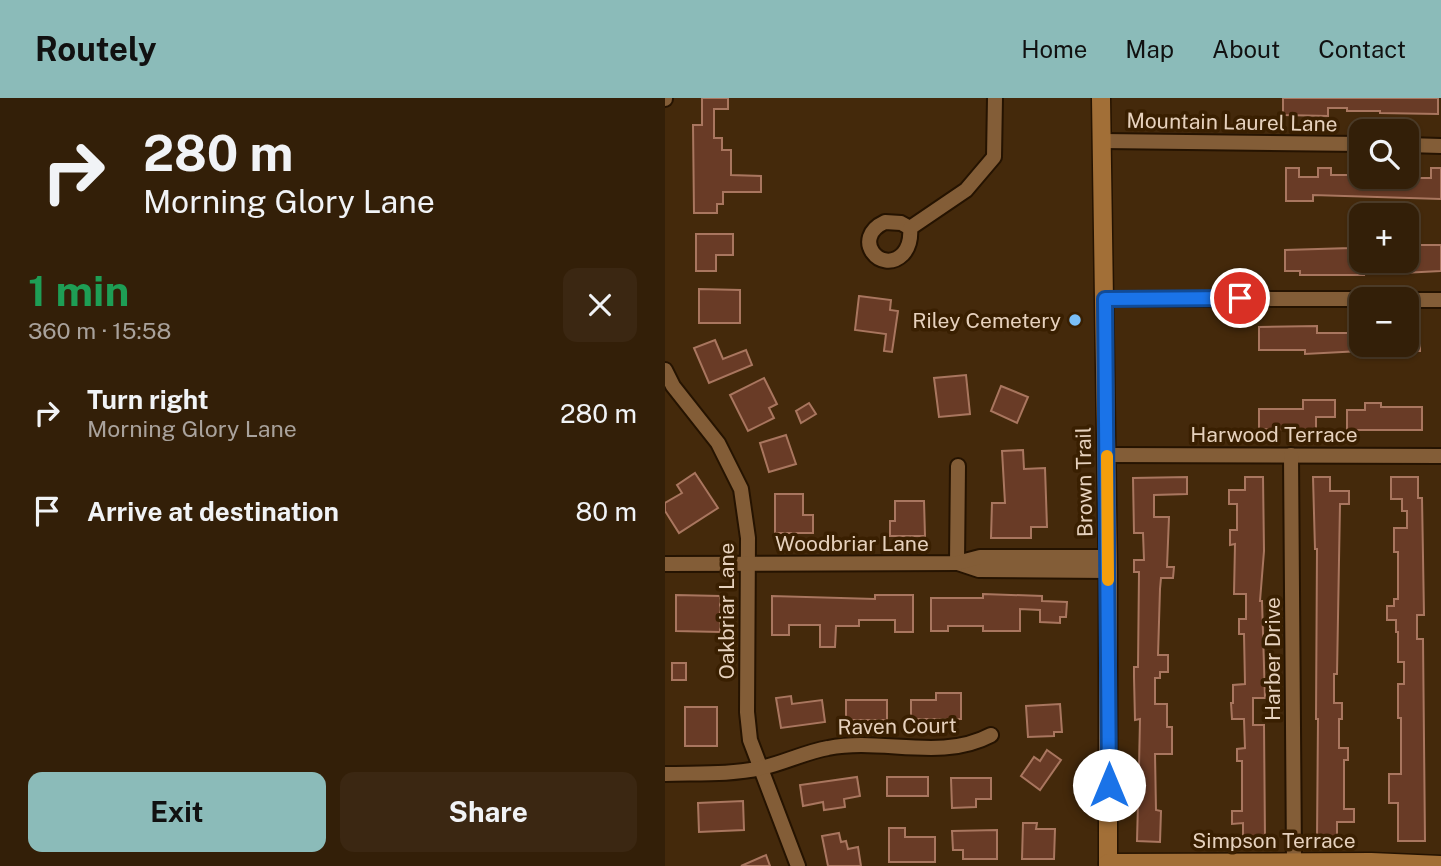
<!DOCTYPE html>
<html lang="en">
<head>
<meta charset="utf-8">
<style>
	body { margin:0; font-family:"Public Sans",sans-serif; background:#3b2712; color:#f1f3f6; height:100vh; display:flex; flex-direction:column; font-size:26px; white-space:nowrap }
	* { box-sizing:border-box; margin:0 }
	p { font-size:23px; color:#a9a29c }
	.icon { flex:none; width:38px; height:38px; fill:none; stroke:currentColor; stroke-width:2; stroke-linecap:round; stroke-linejoin:round }
	.map { position:relative; flex:1; overflow:hidden }
	.panel { display:flex; flex-direction:column; background:#331f08; width:665px }
	.panel>* { flex:none }
	.guide { background:#331f08; color:#f1f3f6; overflow:hidden }
	.buttons { position:absolute; left:684px; top:21px; display:grid; gap:14px }
	.buttons a { display:grid; place-items:center; width:70px; height:70px; border-radius:14px; background:#331f08; box-shadow:0 2px 5px #0004,0 0 0 2px #4e3d29; font-size:35px }
	.pin { position:absolute; display:grid; place-items:center; width:60px; height:60px; color:#fff; margin:-30px; border:4px solid #fff; border-radius:50%; box-shadow:0 2px 7px #0007 }
	.me { position:absolute; width:77px; margin:-38px; rotate:0deg; stroke-linejoin:round; filter:drop-shadow(0 0 5px #0008) }
	.turn { display:flex; align-items:center; gap:24px; height:147px; padding:0 28px; font-size:32px }
	.turn .icon { width:91px; height:91px; stroke-width:2.5 }
	.turn b { display:block; font-size:49px; line-height:60px }
	.round { display:grid; place-items:center; flex:none; width:74px; height:74px; border-radius:14px; background:#3b2712 }
	.summary { display:flex; align-items:center; justify-content:space-between; height:119px; padding:0 28px }
	h1 { font-size:42px; font-weight:700; line-height:52px; color:#1e9e55 }
	.button { display:flex; gap:14px; margin-top:auto; padding:14px 28px }
	.button a { flex:1; height:80px; border-radius:14px; background:#8bbbb9; color:#111; font-size:28px; font-weight:700; line-height:80px; text-align:center }
	.button a+a { background:#3b2712; color:#f1f3f6 }
	ul { padding:0; list-style:none }
	li { display:flex; align-items:center; gap:21px; height:98px; padding:0 28px }
	li div { flex:1 }
	li b { display:block; font-size:26px }
	li em { font-style:normal }
	header { display:flex; align-items:center; gap:42px; box-sizing:border-box; height:98px; padding:0 35px; background:#8bbbb9; color:#111 }
	header strong { font-size:33px }
	nav { display:flex; gap:38px; margin-inline-start:auto; font-size:24px }
	main { display:flex; flex:1; min-height:0 }
	.map>svg:first-child { display:block }
	.building { fill:#693b26; stroke:#a9765f; stroke-width:2 }
	.lines { fill:none; stroke-linecap:round; stroke-linejoin:round }
	.street-casing { stroke:#251301; stroke-width:18 }
	.secondary-casing { stroke:#251301; stroke-width:21 }
	.street { stroke:#835d37; stroke-width:14 }
	.secondary { stroke:#a26f37; stroke-width:18 }
	.route-casing { stroke:#114b97; stroke-width:18 }
	.route { stroke:#1a73e8; stroke-width:12 }
	.slow { stroke:#f59e0b; stroke-width:12 }
	.poi-dot { fill:#7abff8; stroke:#391f01; stroke-width:2.5 }
	.labels { text-anchor:middle; dominant-baseline:central; stroke-width:7; stroke-linejoin:round; paint-order:stroke }
	.street-label { font-size:21px; fill:#e6d1bd; stroke:#391f01 }
	.poi-label { font-size:21px; fill:#e6d1bd; stroke:#391f01; text-anchor:end }
</style>
</head>
<body>
<header>
<strong>Routely</strong>
<nav><a>Home</a><a>Map</a><a>About</a><a>Contact</a></nav>
</header>
<main>
<section class="panel">
<div class="guide">
<div class="turn"><svg class="icon" aria-label="right" viewBox="0 0 24 24"><path d="M7 20v-9h11M14 6l5 5-5 5"/></svg><div><b>280 m</b>Morning Glory Lane</div></div>
</div>
<div class="summary"><div><h1>1 min</h1><p>360 m · 15:58</p></div><a class="round"><svg class="icon" aria-label="close" viewBox="0 0 24 24"><path d="M6 6l12 12M18 6L6 18"/></svg></a></div>
<ul>
<li><svg class="icon" aria-label="right" viewBox="0 0 24 24"><path d="M7 20v-9h11M14 6l5 5-5 5"/></svg><div><b>Turn right</b><p>Morning Glory Lane</p></div><em>280 m</em></li>
<li><svg class="icon" aria-label="arrive" viewBox="0 0 24 24"><path d="M6 21V4h12l-3 4 3 4H6"/></svg><div><b>Arrive at destination</b></div><em>80 m</em></li>
</ul>
<div class="button"><a>Exit</a><a>Share</a></div>
</section>
<div class="map">
<svg width="776" height="768" viewBox="0 0 776 768">
	<rect width="100%" height="100%" fill="#44290b"/>
	<g class="building">
		<polygon points="37,0 63,0 63,11 49,11 49,40 57,40 57,52 66,52 66,77 96,78 96,94 58,94 58,106 52,106 52,115 29,115 28,27 37,27"/>
		<polygon points="618,0 773,0 773,16 715,15 715,13 682,13 682,10 663,10 663,18 618,17"/>
		<polygon points="621,70 634,70 634,79 653,79 653,70 666,70 666,77 687,77 687,70 696,70 696,79 745,80 766,80 766,70 776,70 776,101 648,97 648,103 621,103"/>
		<polygon points="31,136 68,136 68,157 51,157 51,173 31,173"/>
		<polygon points="686,145 696,145 699,177 635,177 635,173 620,173 620,152 686,150"/>
		<polygon points="751,147 776,147 776,173 718,176 718,163 742,163 742,151 751,151"/>
		<polygon points="34,191 75,192 75,225 34,225"/>
		<polygon points="194,198 226,202 225,212 233,213 227,254 219,253 221,236 190,232"/>
		<polygon points="652,228 652,235 683,235 683,230 696,230 696,253 640,256 640,252 594,252 594,229"/>
		<rect x="742" y="230" width="13" height="23"/>
		<polygon points="50,242 58,261 81,252 87,267 44,285 29,250"/>
		<polygon points="301,277 305,316 274,319 269,280"/>
		<polygon points="99,280 112,306 104,310 109,320 83,333 65,297"/>
		<polygon points="336,288 363,299 352,325 326,313"/>
		<polygon points="638,302 670,302 670,319 651,319 651,332 594,331 594,311 638,311"/>
		<polygon points="144,305 151,316 136,325 131,313"/>
		<polygon points="700,305 716,305 716,309 757,309 757,332 682,332 682,312 700,312"/>
		<polygon points="121,337 131,366 104,374 95,345"/>
		<polygon points="358,352 359,371 380,370 382,429 366,429 366,440 326,440 327,405 340,405 337,353"/>
		<polygon points="30,375 53,410 14,435 0,413 0,405 17,395 12,387"/>
		<polygon points="522,379 522,396 489,397 489,419 504,419 502,469 509,469 508,480 496,480 495,491 493,557 503,557 503,574 495,574 495,580 490,580 490,606 502,606 502,629 507,629 507,656 490,656 491,712 496,713 495,744 472,743 473,705 471,705 470,669 474,669 475,621 470,622 469,579 469,569 473,569 474,474 469,474 469,462 479,462 478,435 469,435 468,380"/>
		<polygon points="580,379 598,379 599,453 595,503 597,503 600,600 588,600 588,627 599,627 600,742 578,742 578,725 567,726 567,713 577,713 577,663 572,663 572,651 580,650 579,621 567,621 566,605 568,605 568,587 580,586 579,536 574,536 574,521 581,521 581,496 569,496 570,446 565,447 565,432 572,432 572,406 564,406 564,392 580,392"/>
		<polygon points="648,379 665,379 665,393 684,393 684,406 675,406 672,576 669,576 669,605 677,605 677,621 674,621 674,650 683,650 683,662 679,662 679,711 689,711 689,724 672,724 672,741 652,741 653,621 651,621 652,451 650,451"/>
		<polygon points="726,379 753,379 753,400 757,400 759,517 752,517 752,541 758,541 760,743 733,743 733,705 724,705 724,676 736,676 736,620 733,620 733,586 739,586 739,564 733,564 733,534 731,534 731,522 722,522 722,508 729,508 729,501 733,501 733,454 729,454 729,430 742,430 742,413 737,413 737,401 726,401"/>
		<polygon points="110,396 138,396 138,417 148,417 148,435 110,435"/>
		<polygon points="230,403 259,403 260,438 225,438 225,423 230,423"/>
		<polygon points="318,496 377,498 377,503 402,504 401,519 395,519 395,525 375,524 375,512 355,511 355,533 318,533 318,528 283,528 283,533 266,533 266,500 318,500"/>
		<polygon points="11,497 55,498 55,534 11,533"/>
		<polygon points="210,497 248,497 248,534 230,534 230,522 194,522 194,528 171,528 170,549 155,549 155,527 124,527 124,537 107,537 107,498 210,501"/>
		<rect x="7" y="565" width="14" height="17"/>
		<polygon points="271,595 296,595 296,621 246,621 246,602 271,602"/>
		<polygon points="126,598 127,606 157,602 160,624 116,630 111,600"/>
		<rect x="181" y="602" width="41" height="20"/>
		<polygon points="395,606 397,634 389,634 389,638 363,639 361,608"/>
		<rect x="20" y="609" width="32" height="39"/>
		<polygon points="382,652 396,662 375,692 356,678 369,659 375,663"/>
		<polygon points="192,679 195,698 179,701 180,709 159,712 158,704 138,708 135,687"/>
		<rect x="222" y="679" width="41" height="19"/>
		<polygon points="286,680 326,680 326,701 311,701 311,709 287,710"/>
		<polygon points="78,703 79,732 34,734 33,705"/>
		<polygon points="358,725 372,725 371,731 390,731 389,761 357,761"/>
		<polygon points="224,730 240,730 240,739 270,739 270,764 224,764"/>
		<polygon points="332,732 332,761 298,761 298,752 288,752 287,733"/>
		<polygon points="174,735 176,744 181,743 183,751 193,749 196,768 163,768 157,738"/>
		<polygon points="101,757 105,768 76,768"/>
	</g>
	<g class="lines">
		<defs>
			<g id="street">
				<polyline points="0,1 0,0"/>
				<polyline points="438,43 696,46"/>
				<polyline points="742,47 776,48"/>
				<path d="M220,124l16,1 9,5c1,10 0,18 -7,26 -22,22 -53,-16 -18,-32z"/>
				<polyline points="245,130 301,92 329,59 330,0"/>
				<polyline points="440,201 700,201"/>
				<polyline points="742,202 776,202"/>
				<polyline points="0,272 8,288 53,345 76,391 83,440 82,614 85,642 133,768"/>
				<polyline points="442,357 776,358"/>
				<polyline points="626,357 629,764"/>
				<polyline points="292,465 293,368"/>
				<polyline points="293,465 314,472 443,473"/>
				<polyline points="0,466 292,465 315,459 443,459"/>
				<path d="M0,676c32,-1 65,1 96,-6 23,-5 44,-16 67,-20 54,-11 112,14 163,-13"/>
			</g>
			<g id="secondary">
				<polyline points="436,0 443,473 443,768"/>
				<polyline points="443,765 706,764 776,767"/>
			</g>
		</defs>
		<use href="#street" class="street-casing"/>
		<use href="#secondary" class="secondary-casing"/>
		<use href="#street" class="street"/>
		<use href="#secondary" class="secondary"/>
	</g>
	<g class="lines">
		<defs>
			<polyline id="route" points="444,687 440,201 575,200"/>
		</defs>
		<use href="#route" class="route-casing"/>
		<use href="#route" class="route"/>
		<polyline class="slow" points="442,358 443,482"/>
	</g>
	<circle class="poi-dot" cx="410" cy="222" r="7"/>
	<g class="labels">
		<g class="street-label">
			<text transform="translate(567 24) rotate(1)">Mountain Laurel Lane</text>
			<text x="609" y="336">Harwood Terrace</text>
			<text transform="translate(419 384) rotate(-91)">Brown Trail</text>
			<text x="187" y="445">Woodbriar Lane</text>
			<text transform="translate(61 513) rotate(-90)">Oakbriar Lane</text>
			<text transform="translate(607 561) rotate(-90)">Harber Drive</text>
			<text transform="translate(232 628) rotate(-1)">Raven Court</text>
			<text x="609" y="742">Simpson Terrace</text>
		</g>
		<g class="poi-label">
			<text x="396" y="222">Riley Cemetery</text>
		</g>
	</g>
</svg>
<div class="buttons">
<a><svg class="icon" aria-label="search" viewBox="0 0 24 24"><circle cx="10" cy="10" r="6"/><path d="M15 15l6 6"/></svg></a>
<a>+</a>
<a>−</a>
</div>
<div class="pin" style="left:575px;top:200px;background:#d93025"><svg class="icon" aria-label="arrive" viewBox="0 0 24 24"><path d="M6 21V4h12l-3 4 3 4H6"/></svg></div>
<svg class="me" style="left:444px;top:687px" viewBox="-20 -20 40 40"><circle r="19" fill="#fff"/><path d="M0-13L10 11 0 6-10 11z" fill="#1a73e8"/></svg>
</div>
</main>
</body>
</html>
